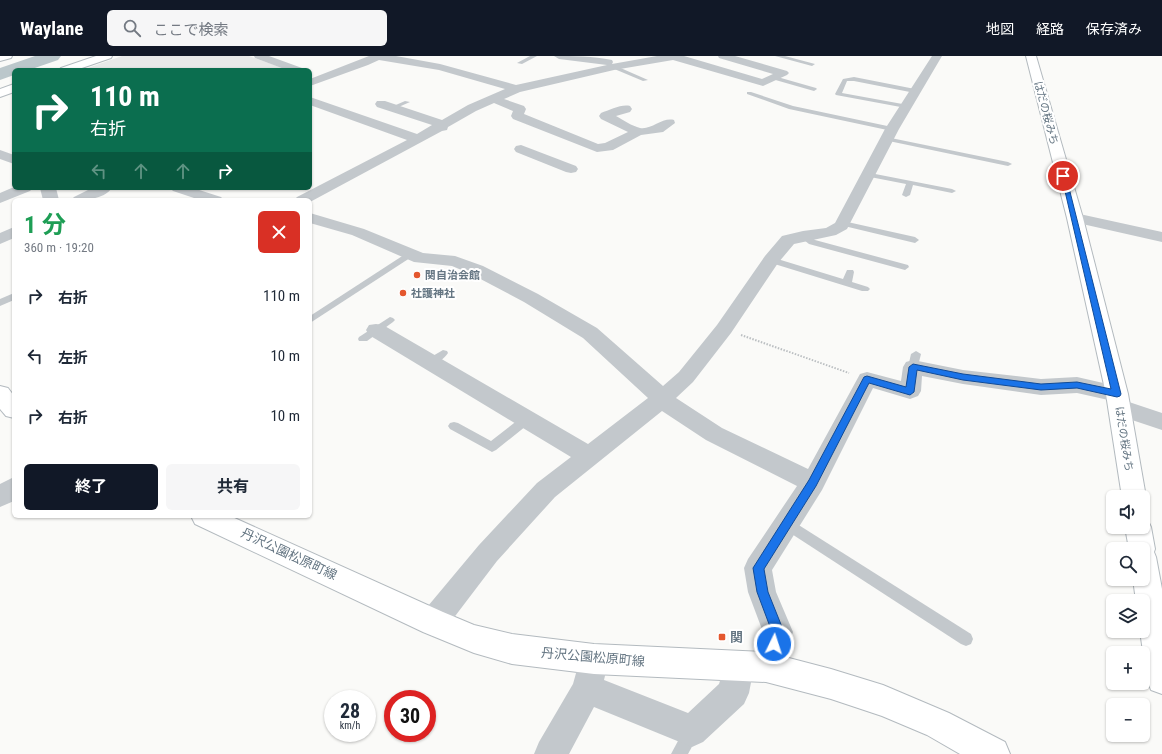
<!DOCTYPE html>
<html lang="ja">
<head>
<meta charset="utf-8">
<style>
	body { margin:0; font-family:"Roboto Condensed","Noto Sans JP",sans-serif; background:#f6f6f7; color:#1f2937; height:100vh; display:flex; flex-direction:column; font-size:15px; white-space:nowrap }
	* { box-sizing:border-box; margin:0 }
	p { font-size:13px; color:#747a83 }
	.icon { flex:none; width:22px; height:22px; fill:none; stroke:currentColor; stroke-width:2; stroke-linecap:round; stroke-linejoin:round }
	.map { position:relative; flex:1; overflow:hidden }
	.side { position:absolute; left:12px; top:142px; width:300px; height:320px; display:flex; flex-direction:column; background:#fff; border-radius:6px; box-shadow:0 1px 3px #0004 }
	.side>* { flex:none }
	.hud { position:absolute; left:12px; top:12px; width:300px; height:122px; border-radius:6px; box-shadow:0 1px 3px #0004; background:#0b6e4f; color:#fff; overflow:hidden }
	.buttons { position:absolute; left:1106px; top:434px; display:grid; gap:8px }
	.buttons a { display:grid; place-items:center; width:44px; height:44px; border-radius:6px; background:#fff; box-shadow:0 1px 3px #0004; font-size:20px }
	.speed { position:absolute; left:324px; top:634px; display:flex; gap:8px; font-size:20px; font-weight:700; text-align:center }
	.speed>* { display:grid; place-content:center; width:52px; height:52px; border-radius:50%; background:#fff; box-shadow:0 1px 3px #0004; line-height:1 }
	.speed small { font-size:10px; font-weight:400 }
	.speed .limit { border:6px solid #d22; background:#fff; color:#111 }
	.pin { position:absolute; display:grid; place-items:center; width:34px; height:34px; color:#fff; margin:-17px; border:2px solid #fff; border-radius:50%; box-shadow:0 1px 4px #0007 }
	.me { position:absolute; width:44px; margin:-22px; rotate:4deg; stroke-linejoin:round; filter:drop-shadow(0 0 3px #0008) }
	.turn { display:flex; align-items:center; gap:14px; height:84px; padding:0 12px; font-size:18px }
	.turn .icon { width:52px; height:52px; stroke-width:2.5 }
	.turn b { display:block; font-size:28px; line-height:34px }
	.lanes { display:flex; align-items:center; height:38px; padding:0 12px; background:#0003; justify-content:center; gap:20px; direction:ltr }
	.lanes .off { opacity:.35 }
	.round { display:grid; place-items:center; flex:none; width:42px; height:42px; border-radius:6px; background:#f6f6f7 }
	.summary { display:flex; align-items:center; justify-content:space-between; height:68px; padding:0 12px }
	h1 { font-size:24px; font-weight:700; line-height:30px; color:#1e9e55 }
	.action { display:flex; gap:8px; margin-top:auto; padding:8px 12px }
	.action a { flex:1; height:46px; border-radius:6px; background:#111827; color:#fff; font-size:16px; font-weight:700; line-height:46px; text-align:center }
	.action a+a { background:#f6f6f7; color:#1f2937 }
	ul { padding:0; list-style:none }
	li { display:flex; align-items:center; gap:12px; height:60px; padding:0 12px }
	li div { flex:1 }
	li b { display:block; font-size:15px }
	li em { font-style:normal }
	header { display:flex; align-items:center; gap:24px; box-sizing:border-box; height:56px; padding:0 20px; background:#111827; color:#fff }
	header strong { font-size:19px }
	nav { display:flex; gap:22px; margin-inline-start:auto; font-size:14px }
	.search { width:280px; height:36px; background:#f6f6f7; display:flex; align-items:center; gap:10px; box-sizing:border-box; padding:0 14px; border-radius:6px; color:#747a83; font-size:15px }
	.map>svg:first-child { display:block }
	.built { fill:#e8e9e9 }
	.lines { fill:none; stroke-linecap:round; stroke-linejoin:round }
	.river { fill:#bbc7cb; fill-rule:evenodd }
	.secondary-casing { stroke:#b3babf; stroke-width:2 }
	.path { stroke:#bbbfc2; stroke-width:2; stroke-dasharray:1.5 1.5; stroke-linecap:butt }
	.lane { fill:#c3c8cc; fill-rule:evenodd }
	.street { fill:#c3c8cc; fill-rule:evenodd }
	.secondary { fill:#fff; fill-rule:evenodd }
	.route { fill:#1a73e8; stroke:#114b97 }
	.poi-dot { fill:#e4572e; stroke:#fff; stroke-width:1.5 }
	.labels { text-anchor:middle; dominant-baseline:central; stroke-width:4; stroke-linejoin:round; paint-order:stroke }
	.street-label { font-size:11px; fill:#657683; stroke:#fff }
	.poi-label { font-size:11px; font-weight:bold; fill:#657683; stroke:#fff; text-anchor:start }
	.near-street-label { font-size:13px; fill:#657683; stroke:#fff }
	.near-poi-label { font-size:13px; font-weight:bold; fill:#657683; stroke:#fff; text-anchor:start }
</style>
</head>
<body>
<header>
<strong>Waylane</strong>
<div class="search"><svg class="icon" aria-label="search" viewBox="0 0 24 24"><circle cx="10" cy="10" r="6"/><path d="M15 15l6 6"/></svg>ここで検索</div>
<nav><a>地図</a><a>経路</a><a>保存済み</a></nav>
</header>
<div class="map">
<svg width="1162" height="698" viewBox="0 0 1162 698">
	<rect width="100%" height="100%" fill="#fafaf8"/>
	<polygon class="built" points="122,0 249,0 288,14 82,14"/>
	<g class="lines">
		<polygon class="river" points="35,0 61,0 58,4 29,14 14,14 14,19 0,24 0,12"/>
		<defs>
			<g id="secondary">
				<polygon points="0,0 12,0 11,2 0,5"/>
				<polygon points="96,0 112,0 111,2 76,14 59,14 61,12"/>
				<polygon points="1026,0 1036,0 1083,162 1128,338 1146,441 1143,448 1143,441 1122,441 1106,338 1067,162"/>
				<polygon points="14,28 14,36 0,41 0,33"/>
				<polygon points="0,330 8,332 14,340 14,362 6,360 0,353"/>
				<polygon points="191,460 230,460 443,556 474,569 512,578 594,588 766,596 831,613 883,629 949,657 1005,686 1010,698 960,698 927,679 882,660 831,643 766,626 594,618 512,608 474,597 423,576 195,468"/>
				<polygon points="1143,462 1147,463 1151,471 1155,493 1154,496 1156,501 1162,533 1162,638 1151,634 1147,623 1140,575 1143,575 1143,545 1136,545 1133,523 1143,523 1143,493 1129,493 1125,471 1143,471"/>
			</g>
		</defs>
		<use href="#secondary" class="secondary-casing"/>
		<polyline class="path" points="741,279 849,317"/>
		<g class="lane">
			<polygon points="530,0 537,0 522,8 517,7"/>
			<polygon points="775,0 785,0 815,8 812,10"/>
			<polygon points="612,10 616,10 648,24 643,25 612,12"/>
			<polygon points="774,20 816,32 817,33 814,35 772,23 772,21"/>
			<polygon points="854,21 915,33 918,35 915,37 854,25 847,25 842,37 908,49 908,51 906,52 836,39 835,38 843,23"/>
			<polygon points="747,36 751,36 793,50 892,71 895,73 892,75 789,53 747,38"/>
			<polygon points="405,45 410,46 394,53 389,52"/>
			<polygon points="886,81 1008,106 1012,108 1008,110 884,84 883,83"/>
			<polygon points="865,116 952,133 956,135 952,137 913,129 910,139 906,141 902,139 906,128 865,120"/>
			<polygon points="840,165 843,165 915,181 919,184 915,187 840,169"/>
			<polygon points="800,178 806,178 815,184 908,209 909,211 905,214 809,188 799,180"/>
			<polygon points="410,195 414,198 413,200 310,267 310,260"/>
			<polygon points="771,201 843,223 847,214 853,214 854,216 852,226 868,231 870,233 868,235 862,235 768,206 767,204"/>
			<polygon points="14,237 14,244 0,250 0,243"/>
			<polygon points="390,261 393,262 395,264 393,266 367,285 359,285 358,283 359,281"/>
			<path d="M443,294l4,1 1,2c-4,6 -14,14 -22,11l-1,-2 1,-2z"/>
			<polygon points="916,295 921,298 917,314 909,314 908,311 911,298"/>
			<polygon points="527,359 531,360 533,363 531,366 496,394 492,396 450,373 448,370 450,367 454,366 458,367 491,385 523,360"/>
			<polygon points="786,461 971,578 973,583 971,588 966,590 961,588 781,471 780,467 781,463"/>
			<polygon points="692,668 698,670 700,676 688,698 671,698 686,670"/>
		</g>
		<g class="street">
			<polygon points="254,0 269,0 302,12 304,14 287,14 255,2"/>
			<path d="M369,0h27l44,8 76,21 91,-20 -48,-6 -5,-3c19,0 39,0 58,4l1,2 -1,2 45,-8h27l78,23 11,-5 -54,-16 -1,-2h17l52,15 2,2 -2,2 -24,11 -90,-26 -59,10 -94,22 -16,7 20,7 2,3 -2,5 74,30 7,-1 23,-11 -27,-13 -2,-3 2,-3c9,-3 20,-9 29,-7l2,3 -2,3 -14,4c7,4 16,10 24,12 12,2 22,-11 34,-8l1,3 -12,9 -22,3 -28,15 -16,2 -84,-33 -2,-3 2,-5 -19,-8 -18,8 -28,16 -1,3 -5,1 -132,71v-2h-16l3,-3 110,-57 -97,-35v-8l107,37 15,-9 -55,-18 -2,-3 2,-3h8l57,19 26,-15 37,-16 -66,-19 -60,-10 -11,5 -58,21v-7z"/>
			<polygon points="932,0 942,0 899,73 847,173 836,179 794,188 778,207 731,277 693,326 676,342 722,372 808,413 860,318 867,316 901,325 903,311 906,306 913,304 963,314 1041,323 1077,321 1125,332 1128,338 1123,344 1162,357 1162,374 1111,357 1108,351 1113,345 1077,337 1041,339 963,328 922,320 921,335 918,340 910,343 873,332 822,434 772,514 776,536 793,576 777,622 766,626 755,622 753,616 749,637 744,648 703,686 692,691 594,651 569,698 534,698 539,686 573,628 583,592 594,588 605,592 609,603 604,624 688,657 719,628 728,599 739,595 750,599 753,606 763,576 748,536 744,512 748,503 797,430 706,384 662,355 555,441 497,505 443,576 433,580 423,576 419,566 423,556 479,489 537,427 571,401 369,279 366,274 369,269 376,268 383,269 588,388 648,342 583,282 524,246 471,218 452,210 414,206 352,179 310,167 310,157 364,173 423,197 455,200 483,210 538,238 597,272 663,330 679,316 717,269 765,200 782,180 803,175 826,172 835,167 885,73"/>
			<polygon points="521,89 576,110 578,113 576,116 571,117 566,116 516,96 514,93 516,90"/>
			<polygon points="0,94 14,99 14,108 0,103"/>
			<polygon points="14,131 33,132 30,135 0,147 0,137"/>
			<polygon points="40,132 56,132 59,144 43,144"/>
			<path d="M92,132h20c-9,12 -27,12 -41,12l3,-3z"/>
			<polygon points="170,132 193,132 221,141 224,144 200,144 173,135"/>
			<polygon points="1075,157 1162,176 1162,186 1069,165 1067,162 1069,159"/>
			<polygon points="14,171 14,182 0,188 0,177"/>
			<polygon points="14,421 14,445 0,451 0,428"/>
		</g>
		<use href="#secondary" class="secondary"/>
	</g>
	<polygon class="route" points="1061,118 1066,120 1121,338 1120,340 1117,341 1077,332 1041,334 963,324 917,314 914,336 910,339 869,327 816,430 764,513 768,536 784,576 778,592 774,594 769,592 768,588 772,576 757,536 753,512 809,424 864,321 867,320 906,331 909,311 913,308 963,318 1041,328 1077,326 1111,333"/>
	<g class="poi-dot">
		<circle cx="417" cy="219" r="4"/>
		<circle cx="403" cy="237" r="4"/>
		<rect x="718" y="577" width="8" height="8" rx="2"/>
	</g>
	<g class="labels">
		<g class="street-label">
			<text transform="translate(1046 57) rotate(75)">はだの桜みち</text>
			<text transform="translate(1124 383) rotate(81)">はだの桜みち</text>
		</g>
		<g class="poi-label">
			<text x="425" y="219">関自治会館</text>
			<text x="411" y="237">社護神社</text>
		</g>
		<g class="near-street-label">
			<text transform="translate(289 498) rotate(25)">丹沢公園松原町線</text>
			<text transform="translate(593 601) rotate(5)">丹沢公園松原町線</text>
		</g>
		<g class="near-poi-label">
			<text x="730" y="581">関</text>
		</g>
	</g>
</svg>
<div class="buttons">
<a><svg class="icon" aria-label="sound" viewBox="0 0 24 24"><path d="M4 9h4l5-4v14l-5-4H4zM17 9q2 3 0 6"/></svg></a>
<a><svg class="icon" aria-label="search" viewBox="0 0 24 24"><circle cx="10" cy="10" r="6"/><path d="M15 15l6 6"/></svg></a>
<a><svg class="icon" aria-label="layers" viewBox="0 0 24 24"><path d="M12 4l9 5-9 5-9-5zM3 14l9 5 9-5"/></svg></a>
<a>+</a>
<a>−</a>
</div>
<div class="speed"><div>28<small>km/h</small></div><div class="limit">30</div></div>
<div class="pin" style="left:1063px;top:120px;background:#d93025"><svg class="icon" aria-label="arrive" viewBox="0 0 24 24"><path d="M6 21V4h12l-3 4 3 4H6"/></svg></div>
<svg class="me" style="left:774px;top:588px" viewBox="-20 -20 40 40"><circle r="17" fill="#1a73e8" stroke="#fff" stroke-width="3"/><path d="M0-11L8 9 0 5-8 9z" fill="#fff"/></svg>
<div class="hud">
<div class="turn"><svg class="icon" aria-label="right" viewBox="0 0 24 24"><path d="M7 20v-9h11M14 6l5 5-5 5"/></svg><div><b>110 m</b>右折</div></div>
<div class="lanes"><svg class="icon off" aria-label="left" viewBox="0 0 24 24"><path d="M17 20v-9H6M10 6l-5 5 5 5"/></svg><svg class="icon off" aria-label="ahead" viewBox="0 0 24 24"><path d="M12 20V5M6 11l6-6 6 6"/></svg><svg class="icon off" aria-label="ahead" viewBox="0 0 24 24"><path d="M12 20V5M6 11l6-6 6 6"/></svg><svg class="icon" aria-label="right" viewBox="0 0 24 24"><path d="M7 20v-9h11M14 6l5 5-5 5"/></svg></div>
</div>
<section class="side">
<div class="summary"><div><h1>1 分</h1><p>360 m · 19:20</p></div><a class="round" style="background:#d93025;color:#fff"><svg class="icon" aria-label="close" viewBox="0 0 24 24"><path d="M6 6l12 12M18 6L6 18"/></svg></a></div>
<ul>
<li><svg class="icon" aria-label="right" viewBox="0 0 24 24"><path d="M7 20v-9h11M14 6l5 5-5 5"/></svg><div><b>右折</b></div><em>110 m</em></li>
<li><svg class="icon" aria-label="left" viewBox="0 0 24 24"><path d="M17 20v-9H6M10 6l-5 5 5 5"/></svg><div><b>左折</b></div><em>10 m</em></li>
<li><svg class="icon" aria-label="right" viewBox="0 0 24 24"><path d="M7 20v-9h11M14 6l5 5-5 5"/></svg><div><b>右折</b></div><em>10 m</em></li>
</ul>
<div class="action"><a>終了</a><a>共有</a></div>
</section>
</div>
</body>
</html>
